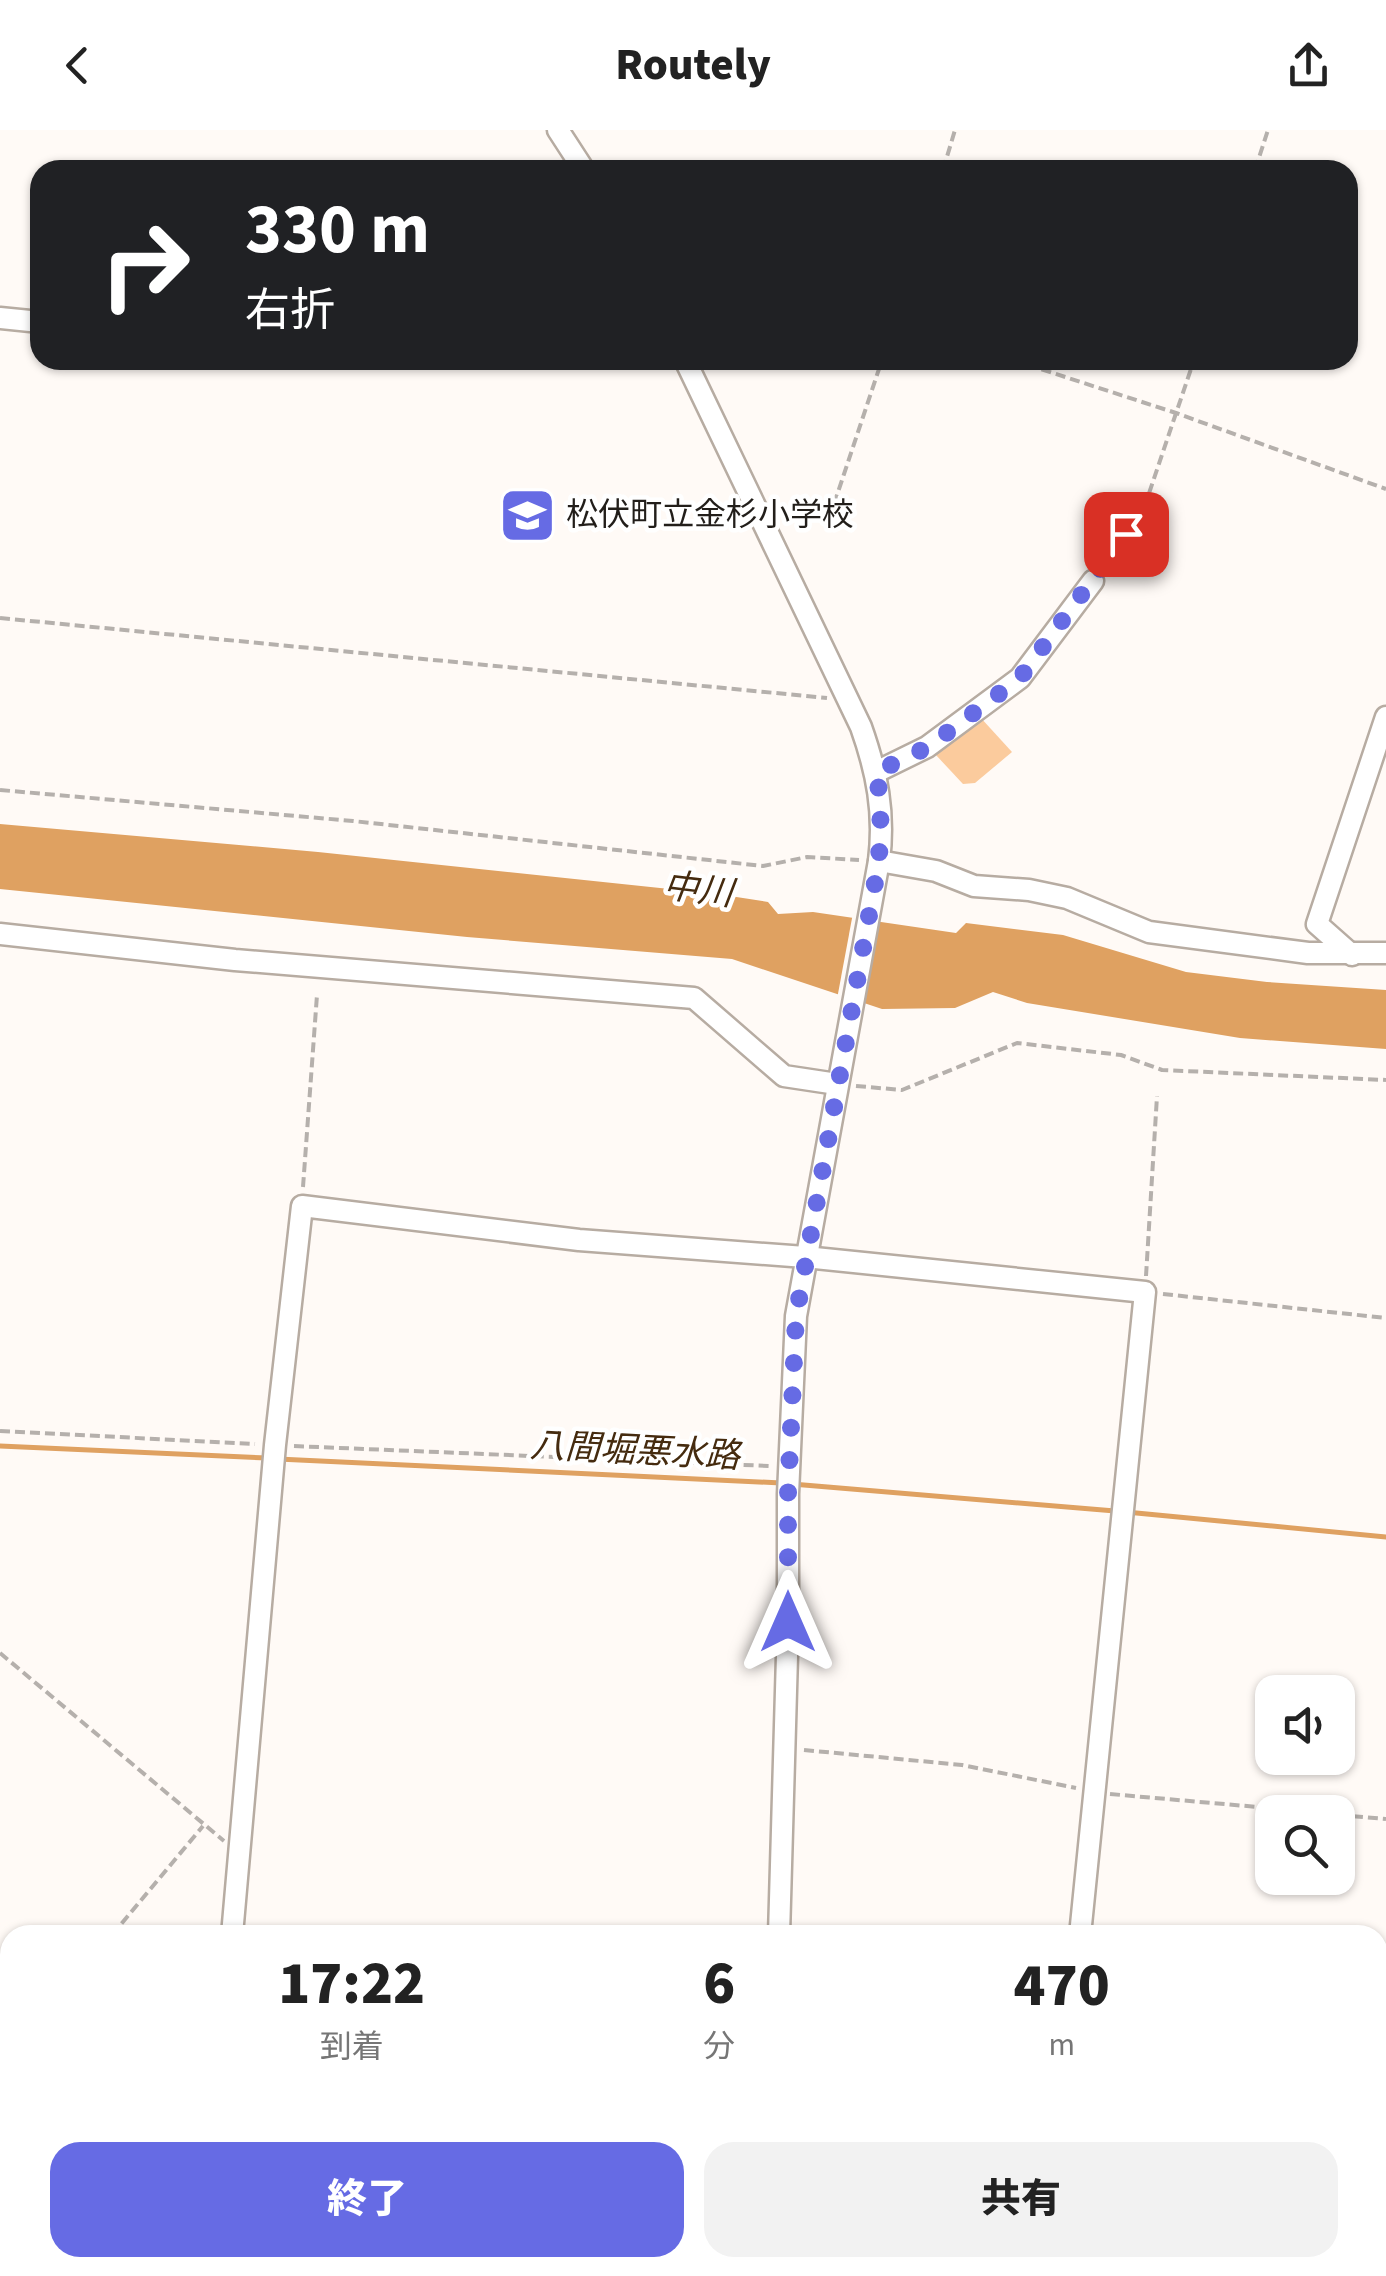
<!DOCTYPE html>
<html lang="ja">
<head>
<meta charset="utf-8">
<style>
	body { margin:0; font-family:"Source Sans 3","Noto Sans JP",sans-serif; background:#f2f2f2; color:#222; height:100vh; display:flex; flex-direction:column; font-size:38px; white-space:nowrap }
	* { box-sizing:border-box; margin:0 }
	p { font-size:32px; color:#767676 }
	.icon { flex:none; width:55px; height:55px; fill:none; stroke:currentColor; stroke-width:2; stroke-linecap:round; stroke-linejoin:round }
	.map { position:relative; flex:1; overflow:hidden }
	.details { position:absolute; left:0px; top:1795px; width:1388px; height:352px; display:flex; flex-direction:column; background:#fff; border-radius:30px 30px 0 0; box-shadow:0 2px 8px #0004 }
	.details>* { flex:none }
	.hud { position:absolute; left:30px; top:30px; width:1328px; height:210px; border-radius:30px; box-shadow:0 2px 8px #0004; background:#202124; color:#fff; overflow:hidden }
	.tools { position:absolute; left:1255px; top:1545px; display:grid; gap:20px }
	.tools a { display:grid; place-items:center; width:100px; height:100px; border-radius:20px; background:#fff; box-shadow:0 2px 8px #0004; font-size:50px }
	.pin { position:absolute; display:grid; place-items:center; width:85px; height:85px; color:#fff; margin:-42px; border-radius:20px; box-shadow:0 5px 15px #0006 }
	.me { position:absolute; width:110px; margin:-55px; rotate:0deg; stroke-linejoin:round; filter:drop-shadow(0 0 8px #0008) }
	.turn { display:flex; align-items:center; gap:35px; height:210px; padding:0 50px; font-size:45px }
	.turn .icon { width:130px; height:130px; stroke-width:2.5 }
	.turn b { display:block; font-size:70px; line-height:85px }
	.eta { display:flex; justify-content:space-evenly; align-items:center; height:170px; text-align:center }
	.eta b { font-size:60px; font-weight:800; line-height:70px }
	.cta { display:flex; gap:20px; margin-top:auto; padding:20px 50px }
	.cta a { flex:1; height:115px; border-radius:30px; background:#666be4; color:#fff; font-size:40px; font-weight:800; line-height:115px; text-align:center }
	.cta a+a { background:#f2f2f2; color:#222 }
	header { display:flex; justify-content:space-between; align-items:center; height:130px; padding:0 50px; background:#fff; font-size:45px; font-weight:800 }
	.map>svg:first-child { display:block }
	.green { fill:#fbcb9d }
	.water { fill:#dfa161 }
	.pier { fill:#fffaf6 }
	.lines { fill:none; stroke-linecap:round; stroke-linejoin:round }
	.stream { stroke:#dfa161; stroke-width:5 }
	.minor-casing { stroke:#b7aca2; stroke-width:25 }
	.path { stroke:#b5b0ac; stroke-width:4; stroke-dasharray:10 5; stroke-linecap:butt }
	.minor { stroke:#fff; stroke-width:20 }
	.route { stroke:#666be4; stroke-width:18; stroke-dasharray:0 32.4 }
	.labels { text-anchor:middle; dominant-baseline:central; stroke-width:9; stroke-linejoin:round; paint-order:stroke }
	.poi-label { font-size:32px; fill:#221e1a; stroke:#fff; text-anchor:start }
	.water-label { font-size:35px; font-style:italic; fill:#452b0f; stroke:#fff }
</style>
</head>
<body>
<header><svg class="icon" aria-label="back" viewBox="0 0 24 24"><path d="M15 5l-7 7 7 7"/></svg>Routely<svg class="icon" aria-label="share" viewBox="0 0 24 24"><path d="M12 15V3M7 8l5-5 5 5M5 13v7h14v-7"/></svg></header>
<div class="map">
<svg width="1386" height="2146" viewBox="0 0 1386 2146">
	<rect width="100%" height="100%" fill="#fffaf6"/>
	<polygon class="green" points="980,587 1012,622 975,653 963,654 935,624"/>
	<polygon class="water" points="0,694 318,722 717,764 768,772 778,784 813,782 956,803 966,793 1063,805 1186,842 1267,852 1386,860 1386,919 1240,908 1027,873 993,862 955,878 882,879 732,829 467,807 0,759"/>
	<polygon class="pier" points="853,783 880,788 864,878 837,869"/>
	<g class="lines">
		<g class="stream">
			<polyline points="0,1316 267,1328"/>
			<polyline points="278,1329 781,1353"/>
			<polyline points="792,1354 1115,1381"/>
			<polyline points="1126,1382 1386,1407"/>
		</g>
		<defs>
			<g id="minor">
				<polyline points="558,0 584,40"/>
				<polyline points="0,188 40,192"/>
				<path d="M685,230l176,367c16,45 24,86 18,134l-83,455 -8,178v127l-9,314"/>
				<polyline points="876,642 927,617 1020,548 1093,451"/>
				<polyline points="879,731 936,741 974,756 1029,760 1067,768 1149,802 1308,823 1386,823"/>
				<polyline points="0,804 235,830 694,868 784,946 837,954"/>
				<polyline points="1352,825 1317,794 1386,587"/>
				<polyline points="232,1805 275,1315 302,1076 579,1110 805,1127 1145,1162 1080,1805"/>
				<polyline points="0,1895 10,1903"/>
				<polyline points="1378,2050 1386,2050"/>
				<polyline points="200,2146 200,2138"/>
				<polyline points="480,2146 481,2138"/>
				<polyline points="778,2146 778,2138"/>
				<polyline points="1047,2146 1048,2138"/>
			</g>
		</defs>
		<use href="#minor" class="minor-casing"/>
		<g class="path">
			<polyline points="943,40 955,0"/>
			<polyline points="1255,40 1268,0"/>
			<polyline points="1013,230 1176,283 1386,359"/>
			<polyline points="834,374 882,230"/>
			<polyline points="1102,439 1143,381 1194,230"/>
			<polyline points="0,488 827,568"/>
			<polyline points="0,660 353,691 763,736 807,727 859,730"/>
			<polyline points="856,956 902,960 1017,913 1121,925 1162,940 1386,950"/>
			<polyline points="303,1057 317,865"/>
			<polyline points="1146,1146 1157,966"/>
			<polyline points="1163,1164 1386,1188"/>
			<polyline points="0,1301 255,1314"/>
			<polyline points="294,1316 769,1336"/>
			<polyline points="0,1523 224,1711"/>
			<polyline points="804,1620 962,1635 1076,1658"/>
			<polyline points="1110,1664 1314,1682"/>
			<polyline points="1338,1685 1386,1689"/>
			<polyline points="112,1805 203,1696"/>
			<polyline points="1378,1882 1386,1882"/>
			<polyline points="0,1938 10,1926"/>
			<polyline points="1336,2146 1336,2138"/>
		</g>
		<use href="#minor" class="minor"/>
	</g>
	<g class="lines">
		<polyline class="route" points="788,1492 788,1364 796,1186 879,731 881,673 876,642 928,617 1020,548 1126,404"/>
	</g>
	<defs>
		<symbol id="school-square" viewBox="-11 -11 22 22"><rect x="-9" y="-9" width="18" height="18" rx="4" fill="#666be4" stroke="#fff"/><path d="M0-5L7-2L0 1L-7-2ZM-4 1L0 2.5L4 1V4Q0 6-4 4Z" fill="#fff"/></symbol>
	</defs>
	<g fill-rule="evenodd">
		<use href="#school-square" x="496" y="354" width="63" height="63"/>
	</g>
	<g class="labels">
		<g class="poi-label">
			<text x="566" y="385">松伏町立金杉小学校</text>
		</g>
		<g class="water-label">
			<text transform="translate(698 760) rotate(7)">中川</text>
			<text transform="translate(635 1321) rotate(3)">八間堀悪水路</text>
		</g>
	</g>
</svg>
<div class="tools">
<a><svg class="icon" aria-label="sound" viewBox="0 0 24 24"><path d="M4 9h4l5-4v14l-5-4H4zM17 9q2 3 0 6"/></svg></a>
<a><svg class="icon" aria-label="search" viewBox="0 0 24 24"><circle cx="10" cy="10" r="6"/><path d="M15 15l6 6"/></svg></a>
</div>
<div class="pin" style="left:1126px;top:404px;background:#d93025"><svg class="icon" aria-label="arrive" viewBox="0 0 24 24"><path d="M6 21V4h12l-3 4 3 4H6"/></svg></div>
<svg class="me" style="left:788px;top:1492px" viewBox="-20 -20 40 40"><path d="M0-17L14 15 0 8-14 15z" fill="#666be4" stroke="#fff" stroke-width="4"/></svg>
<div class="hud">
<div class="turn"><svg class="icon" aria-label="right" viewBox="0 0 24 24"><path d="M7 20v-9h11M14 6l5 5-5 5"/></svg><div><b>330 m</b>右折</div></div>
</div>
<section class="details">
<div class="eta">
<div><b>17:22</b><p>到着</p></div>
<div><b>6</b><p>分</p></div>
<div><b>470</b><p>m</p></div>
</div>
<div class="cta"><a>終了</a><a>共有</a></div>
</section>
</div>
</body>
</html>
